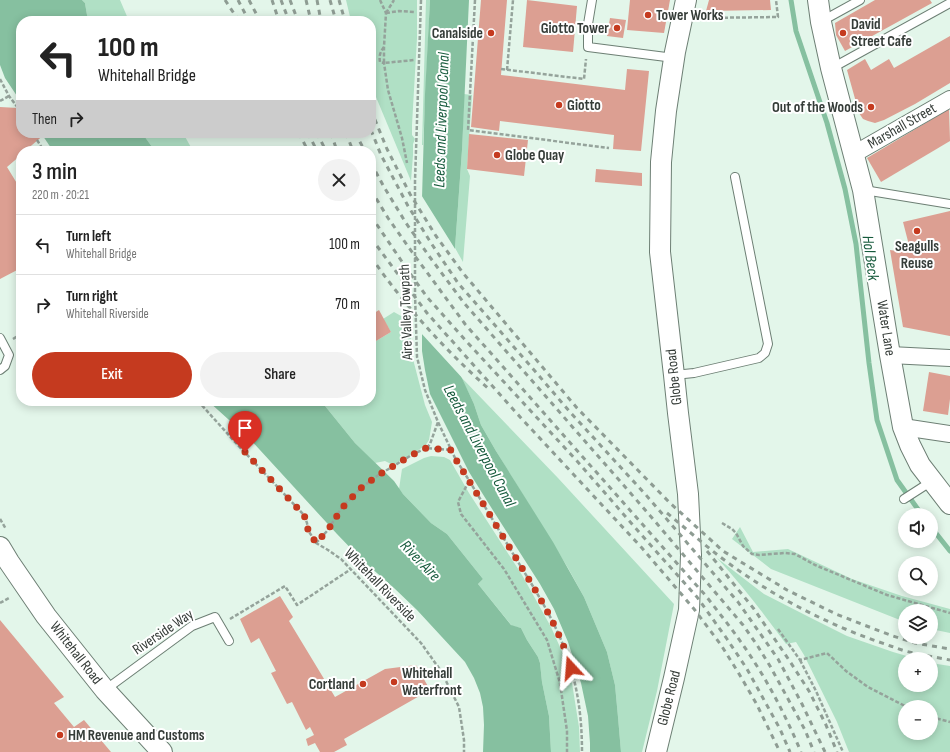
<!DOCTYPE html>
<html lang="en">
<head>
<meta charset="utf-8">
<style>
	body { margin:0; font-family:"Sofia Sans Condensed",sans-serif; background:#f2f2f2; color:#222; height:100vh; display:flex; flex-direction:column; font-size:15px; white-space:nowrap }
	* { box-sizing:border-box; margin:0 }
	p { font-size:13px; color:#767676 }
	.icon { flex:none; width:22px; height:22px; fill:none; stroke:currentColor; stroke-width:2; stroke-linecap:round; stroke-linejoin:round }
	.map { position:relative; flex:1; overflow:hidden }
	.side { position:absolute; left:16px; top:146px; width:360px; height:260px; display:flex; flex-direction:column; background:#fff; border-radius:16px; box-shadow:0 2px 10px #0003 }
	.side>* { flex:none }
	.banner { position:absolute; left:16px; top:16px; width:360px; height:122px; border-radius:16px; box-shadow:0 2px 10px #0003; background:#fff; color:#222; overflow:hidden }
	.controls { position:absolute; left:898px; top:508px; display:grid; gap:8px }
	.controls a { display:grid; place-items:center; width:40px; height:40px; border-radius:50%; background:#fff; box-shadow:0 2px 10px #0003; font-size:20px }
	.pin { position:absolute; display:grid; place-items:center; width:34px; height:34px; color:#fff; margin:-41px -17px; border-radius:50% 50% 50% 0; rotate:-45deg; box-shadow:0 0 4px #0007 }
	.pin .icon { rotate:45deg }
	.me { position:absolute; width:44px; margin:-22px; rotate:341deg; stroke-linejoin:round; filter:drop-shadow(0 0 3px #0008) }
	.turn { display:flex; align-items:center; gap:14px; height:84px; padding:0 16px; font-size:18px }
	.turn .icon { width:52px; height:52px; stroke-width:2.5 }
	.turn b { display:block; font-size:28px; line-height:34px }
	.then { display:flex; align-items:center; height:38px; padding:0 16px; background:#0003; gap:8px; font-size:15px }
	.round { display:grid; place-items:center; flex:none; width:42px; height:42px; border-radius:21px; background:#f2f2f2 }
	.overview { display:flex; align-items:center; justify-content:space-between; height:68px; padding:0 16px }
	h1 { font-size:24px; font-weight:600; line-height:30px }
	.cta { display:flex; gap:8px; margin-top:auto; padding:8px 16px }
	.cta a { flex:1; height:46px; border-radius:24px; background:#c53a1f; color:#fff; font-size:16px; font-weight:600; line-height:46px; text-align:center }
	.cta a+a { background:#f2f2f2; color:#222 }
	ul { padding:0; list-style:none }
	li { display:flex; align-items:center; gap:12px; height:60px; padding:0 16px; border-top:1px solid #e0e0e0 }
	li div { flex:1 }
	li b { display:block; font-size:15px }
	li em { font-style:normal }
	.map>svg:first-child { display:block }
	.green { fill:#b0e0c5; fill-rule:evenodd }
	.water { fill:#86c0a0 }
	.pier { fill:#e3f6ea }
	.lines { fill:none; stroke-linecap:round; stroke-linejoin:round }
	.stream { stroke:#86c0a0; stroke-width:5 }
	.building { fill:#dc9f92 }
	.service-casing { stroke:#6d7f74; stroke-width:10 }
	.minor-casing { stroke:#6d7f74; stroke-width:18 }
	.tertiary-casing { stroke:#6d7f74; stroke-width:22 }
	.path { stroke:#95a39b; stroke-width:2.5; stroke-dasharray:4 2; stroke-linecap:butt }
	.service { stroke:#fff; stroke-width:8 }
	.minor { stroke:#fff; stroke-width:16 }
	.tertiary { stroke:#fff; stroke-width:20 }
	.rail { stroke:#8e9c93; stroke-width:3; stroke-dasharray:5 5; stroke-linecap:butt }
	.route { stroke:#c53a1f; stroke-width:7; stroke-dasharray:0 12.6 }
	.poi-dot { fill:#c53a1f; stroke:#fff; stroke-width:1.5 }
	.labels { text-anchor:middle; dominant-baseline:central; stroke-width:4; stroke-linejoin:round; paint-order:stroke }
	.poi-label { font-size:15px; font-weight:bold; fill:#353c38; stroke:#fff; text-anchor:start }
	.street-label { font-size:15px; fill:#353c38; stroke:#fff }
	.water-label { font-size:16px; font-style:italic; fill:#175b3d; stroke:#fff }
</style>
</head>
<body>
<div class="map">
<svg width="950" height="752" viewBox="0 0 950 752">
	<rect width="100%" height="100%" fill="#e3f6ea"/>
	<g class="green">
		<polygon points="82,0 120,0 129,21 88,21 85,3"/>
		<polygon points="346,0 417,0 417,38 412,125 412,135 415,139 413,144 413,155 411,181 371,85 371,21 351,21"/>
		<polygon points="426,0 430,0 423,145 422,145"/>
		<polygon points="464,94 472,95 467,169 470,176 463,262 455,248 462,150"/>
		<polygon points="142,133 183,133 193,151 155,151"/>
		<polygon points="394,312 410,321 411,345 414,363 425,405 432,422 429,440 425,446 393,465 385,461 375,463 355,443 321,401 371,401 371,344 391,332 383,319"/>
		<polygon points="461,377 558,478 674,604 657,691 642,752 621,752 618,717 615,685 607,652 584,597 568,568 496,451 481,425 474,404"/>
		<polygon points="431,456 444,457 450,460 469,493 522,575 551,627 564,656 572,683 579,727 580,752 551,752 549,716 542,682 540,663 538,657 527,640 521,628 512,626 478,584 483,579 447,534 431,523 403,494 399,489 402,469 424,458"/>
		<polygon points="740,527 753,552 788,549 852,579 902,596 950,609 950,633 931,629 931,611 905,611 905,622 771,569 732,539"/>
		<path d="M717,558l47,36 45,23 38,19 46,16 24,7h-12v26h26v-22l19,3v86h-101l-12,-30 -33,-67 -8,-13 -10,2c-22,-30 -44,-59 -69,-86zM905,707h26v26h-26z"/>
	</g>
	<g class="water">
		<polygon points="0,0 82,0 85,3 88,21 21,21 21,102 5,78 0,65"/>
		<polygon points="430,0 469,0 462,150 455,248 456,369 461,376 474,404 481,425 496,451 553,542 584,597 607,652 615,685 618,717 621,752 590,752 590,743 588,716 581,683 568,642 554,609 540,584 494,512 469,472 430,394 425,370 422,351 422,198 425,94"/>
		<polygon points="41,133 142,133 155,151 53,151"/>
		<polygon points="208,401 321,401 355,443 394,481 403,494 431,523 447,534 483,579 478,584 511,625 521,628 527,640 538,657 540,663 542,682 549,716 551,752 483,752 484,725 483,707 480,693 474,678 465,662 417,610 394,588 361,559 337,534 249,438"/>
	</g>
	<polygon class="pier" points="420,193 457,252 458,369 465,381 421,333"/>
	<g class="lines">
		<g class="stream">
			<polyline points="791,0 796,31 827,123 845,189 856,244 869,363 877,420 897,480 922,515"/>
			<polyline points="931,527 950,551"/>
		</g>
	</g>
	<g class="building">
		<polygon points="481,0 507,0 501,75 625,90 627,69 649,71 641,151 613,149 614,135 500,121 499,131 471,127"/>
		<polygon points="527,0 577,6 573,52 523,47"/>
		<polygon points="630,0 670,0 664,33 627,30"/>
		<polygon points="709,0 770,0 771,10 706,11"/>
		<polygon points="875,0 930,0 932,3 845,51 836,35 835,23"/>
		<polygon points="610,18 626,20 623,38 607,36"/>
		<polygon points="950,36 950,83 915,104 884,120 875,123 868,121 863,119 859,113 847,70 865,59 871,70 889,59 894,68"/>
		<polygon points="0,107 18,108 21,111 21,133 46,133 25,151 21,151 21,155 7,167 21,190 21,268 0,279"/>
		<polygon points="949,109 950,141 881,182 867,158"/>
		<polygon points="469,134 528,140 524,176 467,169"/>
		<polygon points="596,169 642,173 642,186 595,182"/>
		<polygon points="950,211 950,336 903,327 890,250 911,253 903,222"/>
		<polygon points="379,310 391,332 371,344 371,315"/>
		<polygon points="929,372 950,376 950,399 948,415 923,411"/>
		<polygon points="280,596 293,617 289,621 335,697 385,669 416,665 430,690 344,739 347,745 334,752 320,752 315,743 308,746 306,739 314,735 310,727 306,730 292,702 287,704 271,673 276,671 259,638 251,643 240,619"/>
		<polygon points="0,620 64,697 54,703 74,727 84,720 111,752 0,752"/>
	</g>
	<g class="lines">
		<defs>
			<g id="service">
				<polyline points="592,0 588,24 588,47 674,58"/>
				<polyline points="822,21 860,0"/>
				<polyline points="832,68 950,3"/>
				<polyline points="864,190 950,204"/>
				<polyline points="0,338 9,355 5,366 0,370"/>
				<polyline points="674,375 694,373 759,358 765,353 768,344 735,177"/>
				<polyline points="904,499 932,481"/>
				<polyline points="105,690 192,626 215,617 229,641"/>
			</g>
			<g id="minor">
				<polyline points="854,154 950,99"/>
				<polyline points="890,355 950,358"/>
				<polyline points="903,427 950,434"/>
			</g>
			<g id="tertiary">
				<polyline points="818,0 821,22 831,68 863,190 890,355 903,427 910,445 920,465 950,504"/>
				<polyline points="0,547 9,562 46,616 105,690 162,752"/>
				<polyline points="656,752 674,678 689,610 691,555 688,494 678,413 674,375 660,252 661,162 666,111 675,52 682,19 686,0"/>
			</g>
		</defs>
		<use href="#service" class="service-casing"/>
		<use href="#minor" class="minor-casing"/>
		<use href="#tertiary" class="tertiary-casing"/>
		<g class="path">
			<polyline points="380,0 386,13 384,47 384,63 414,60"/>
			<path d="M421,0l-6,181v113l2,63 8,33 13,32 17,36c21,33 40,66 60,99 19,31 41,65 52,99 11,31 15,63 15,96"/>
			<polyline points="475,0 468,130 609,148"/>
			<polyline points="386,13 399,11 414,12"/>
			<polyline points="386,13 394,0"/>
			<polyline points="700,18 778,17 776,0"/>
			<path d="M384,47c-4,5 -5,9 -4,15l4,1 4,27 14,48 5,25"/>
			<polyline points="501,69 584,79 586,59"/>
			<polyline points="507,70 513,0"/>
			<polyline points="0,79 9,96 18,108"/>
			<polyline points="0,101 9,96"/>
			<polyline points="37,140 44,151"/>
			<polyline points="13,339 21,334"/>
			<polyline points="198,401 235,442 304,515 307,523 308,530 316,543 328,550 341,559 421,643 441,671 459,707 464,740 464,752"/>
			<polyline points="427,448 430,444 438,422"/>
			<polyline points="469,481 458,502 461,514 504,569 547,640 560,683 567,731 567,752"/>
			<polyline points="0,519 6,529"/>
			<polyline points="722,523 732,529 736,533 743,546 752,554 759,555 785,553 795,554 815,565 887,595 950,613"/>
			<polyline points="316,543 328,530 342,507 361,488 377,476 410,456 426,448 451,450"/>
			<polyline points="0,603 9,598"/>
			<polyline points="230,619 285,586 297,605 351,569"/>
			<polyline points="778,629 800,660 827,653 846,671 868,687 907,707"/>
			<polyline points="800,660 816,691 843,752"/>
			<polyline points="931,717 950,722"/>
		</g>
		<use href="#service" class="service"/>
		<use href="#minor" class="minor"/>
		<use href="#tertiary" class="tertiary"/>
		<g class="rail">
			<polyline points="225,0 239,21"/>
			<polyline points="238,0 249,21"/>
			<polyline points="249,0 260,21"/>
			<polyline points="272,0 279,21"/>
			<polyline points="281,0 289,21"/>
			<polyline points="290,0 298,21"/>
			<polyline points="306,0 311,21"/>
			<polyline points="317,0 321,21"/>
			<polyline points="330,0 336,21"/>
			<polyline points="339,0 345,21"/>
			<polyline points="371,110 387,149 410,194 436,236 463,273 577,408 670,503 723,551 787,590 836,614 864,625 893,636 915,643 950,649"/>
			<polyline points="371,130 381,155 408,206 431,243 458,283 534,370 570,412 646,495 738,602 778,659 802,704 825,752"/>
			<polyline points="299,133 308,151"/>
			<polyline points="308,133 317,151"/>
			<polyline points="317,133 326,151"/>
			<polyline points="331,133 337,151"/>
			<polyline points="346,133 353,151"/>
			<polyline points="355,133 365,151"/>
			<polyline points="371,163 384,187 406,223 429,256 464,303 647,512 743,625 757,645 770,666 793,708 805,730 814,752"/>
			<path d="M371,190l17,28 24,34 53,72 241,272c17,22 34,43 49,67 18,28 33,58 46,89"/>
			<polyline points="371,216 409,272 427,297 467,342 577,461 646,540 697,597 727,639 747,669 780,729 790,752"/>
			<polyline points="371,238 427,313 521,418 642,548 694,609 721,645 738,672 756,703 780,752"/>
			<path d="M371,257c34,49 74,93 119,133"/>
			<path d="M667,513c17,14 34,29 52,43 48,37 103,66 160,86 9,3 17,6 26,9 15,4 30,6 45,9"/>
			<polyline points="707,551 754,609 789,660 809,691 826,725 837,752"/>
		</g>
	</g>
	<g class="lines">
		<path class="route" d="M245,452l59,63 3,8 1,7 8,13 12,-13 14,-22 19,-20 16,-12 33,-20 16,-8 25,2 4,8c21,34 41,67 61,100 21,35 44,71 55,110"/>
	</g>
	<g class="poi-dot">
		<circle cx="648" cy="15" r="4"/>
		<circle cx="617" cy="28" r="4"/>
		<circle cx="491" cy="33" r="4"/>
		<circle cx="843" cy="33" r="4"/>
		<circle cx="559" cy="105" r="4"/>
		<circle cx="871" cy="107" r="4"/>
		<circle cx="497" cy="155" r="4"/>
		<circle cx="917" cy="231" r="4"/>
		<circle cx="394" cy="682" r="4"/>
		<circle cx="363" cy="684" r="4"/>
		<circle cx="60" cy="735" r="4"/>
	</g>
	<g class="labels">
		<g class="poi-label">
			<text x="656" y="15">Tower Works</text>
			<text x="851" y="24">David<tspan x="851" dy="17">Street Cafe</tspan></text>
			<text x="609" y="28" text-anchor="end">Giotto Tower</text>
			<text x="483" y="33" text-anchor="end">Canalside</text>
			<text x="567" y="105">Giotto</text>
			<text x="863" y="107" text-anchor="end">Out of the Woods</text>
			<text x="505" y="155">Globe Quay</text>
			<text x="917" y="246" text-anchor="middle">Seagulls<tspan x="917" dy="17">Reuse</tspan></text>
			<text x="402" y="673">Whitehall<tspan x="402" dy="17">Waterfront</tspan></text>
			<text x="355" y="684" text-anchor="end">Cortland</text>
			<text x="68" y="735">HM Revenue and Customs</text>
		</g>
		<g class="street-label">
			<text transform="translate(902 126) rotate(-30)">Marshall Street</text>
			<text transform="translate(406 312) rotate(-92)">Aire Valley Towpath</text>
			<text transform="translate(886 328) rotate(81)">Water Lane</text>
			<text transform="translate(674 377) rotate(-96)">Globe Road</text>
			<text transform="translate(380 585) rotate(46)">Whitehall Riverside</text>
			<text transform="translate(163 632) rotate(-34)">Riverside Way</text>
			<text transform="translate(76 653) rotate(52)">Whitehall Road</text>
			<text transform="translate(669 698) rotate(-76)">Globe Road</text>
		</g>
		<g class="water-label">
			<text transform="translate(442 120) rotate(-88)">Leeds and Liverpool Canal</text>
			<text transform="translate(870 258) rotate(82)">Hol Beck</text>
			<text transform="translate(479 446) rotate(62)">Leeds and Liverpool Canal</text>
			<text transform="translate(420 561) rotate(46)">River Aire</text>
		</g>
	</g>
</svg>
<div class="controls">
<a><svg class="icon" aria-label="sound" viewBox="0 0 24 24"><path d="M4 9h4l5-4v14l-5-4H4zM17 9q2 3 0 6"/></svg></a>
<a><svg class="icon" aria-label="search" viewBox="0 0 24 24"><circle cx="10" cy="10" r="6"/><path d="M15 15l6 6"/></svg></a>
<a><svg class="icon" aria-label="layers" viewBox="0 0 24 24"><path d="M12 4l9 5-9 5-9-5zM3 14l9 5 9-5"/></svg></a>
<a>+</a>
<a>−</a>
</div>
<div class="pin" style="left:245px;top:452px;background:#d93025"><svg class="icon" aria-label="arrive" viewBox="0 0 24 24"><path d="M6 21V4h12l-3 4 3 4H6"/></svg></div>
<svg class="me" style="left:571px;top:668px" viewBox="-20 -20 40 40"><path d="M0-17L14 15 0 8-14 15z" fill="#c53a1f" stroke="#fff" stroke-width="4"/></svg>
<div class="banner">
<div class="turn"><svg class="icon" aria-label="left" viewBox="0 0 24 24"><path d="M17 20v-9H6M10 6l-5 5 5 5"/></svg><div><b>100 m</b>Whitehall Bridge</div></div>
<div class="then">Then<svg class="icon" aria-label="right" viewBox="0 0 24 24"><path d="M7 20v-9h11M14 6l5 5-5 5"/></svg></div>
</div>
<section class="side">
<div class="overview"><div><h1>3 min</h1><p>220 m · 20:21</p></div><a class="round"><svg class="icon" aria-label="close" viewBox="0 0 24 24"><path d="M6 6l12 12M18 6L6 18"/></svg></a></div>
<ul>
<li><svg class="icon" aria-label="left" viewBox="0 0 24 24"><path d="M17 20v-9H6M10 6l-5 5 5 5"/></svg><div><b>Turn left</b><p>Whitehall Bridge</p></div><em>100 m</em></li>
<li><svg class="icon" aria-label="right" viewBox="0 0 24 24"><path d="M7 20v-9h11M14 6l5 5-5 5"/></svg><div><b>Turn right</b><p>Whitehall Riverside</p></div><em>70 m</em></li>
</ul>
<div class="cta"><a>Exit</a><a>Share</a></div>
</section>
</div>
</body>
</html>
